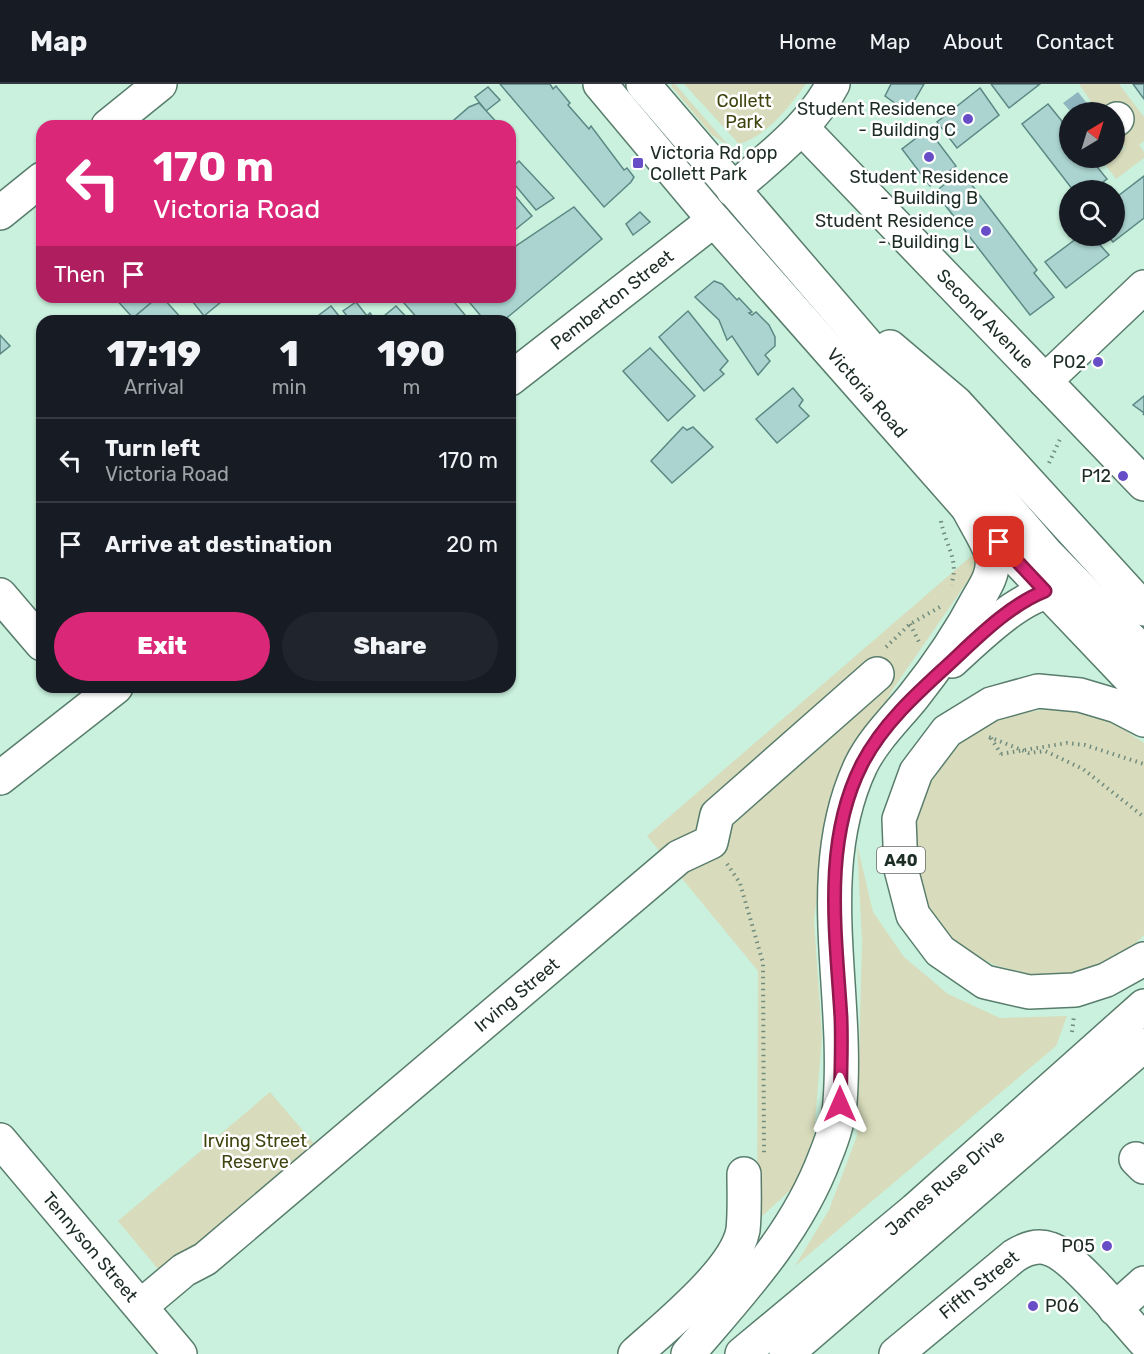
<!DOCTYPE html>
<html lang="en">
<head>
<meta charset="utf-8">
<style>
	body { margin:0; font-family:Rubik,sans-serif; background:#20242c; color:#f1f3f6; height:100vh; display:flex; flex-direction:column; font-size:22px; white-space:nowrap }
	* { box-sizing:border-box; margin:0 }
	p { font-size:20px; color:#9ea1a6 }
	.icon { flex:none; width:33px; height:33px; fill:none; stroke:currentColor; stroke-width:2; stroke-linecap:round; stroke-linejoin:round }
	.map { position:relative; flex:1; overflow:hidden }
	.details { position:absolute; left:36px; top:231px; width:480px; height:378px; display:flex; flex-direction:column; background:#171b24; border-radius:18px; box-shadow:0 2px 4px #0004 }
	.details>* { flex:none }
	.top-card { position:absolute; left:36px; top:36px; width:480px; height:183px; border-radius:18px; box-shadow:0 2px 4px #0004; background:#db2777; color:#fff; overflow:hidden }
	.needle { width:39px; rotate:38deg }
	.buttons { position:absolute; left:1059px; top:18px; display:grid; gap:12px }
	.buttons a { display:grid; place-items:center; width:66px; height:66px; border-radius:50%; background:#171b24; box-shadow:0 2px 4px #0004; font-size:30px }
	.pin { position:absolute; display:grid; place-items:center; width:51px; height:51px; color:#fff; margin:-26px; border-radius:12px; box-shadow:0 3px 9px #0006 }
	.me { position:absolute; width:66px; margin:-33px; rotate:0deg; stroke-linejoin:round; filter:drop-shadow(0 0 4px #0008) }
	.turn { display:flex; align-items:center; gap:21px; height:126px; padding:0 18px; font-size:27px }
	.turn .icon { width:78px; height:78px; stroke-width:2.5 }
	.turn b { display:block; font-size:42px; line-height:51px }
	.then { display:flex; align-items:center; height:57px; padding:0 18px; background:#0003; gap:12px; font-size:22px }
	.eta { display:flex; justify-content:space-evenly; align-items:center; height:102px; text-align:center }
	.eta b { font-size:36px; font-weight:800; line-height:42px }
	.action { display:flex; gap:12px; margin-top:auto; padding:12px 18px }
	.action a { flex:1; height:69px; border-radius:36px; background:#db2777; color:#fff; font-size:24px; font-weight:800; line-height:69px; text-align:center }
	.action a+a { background:#20242c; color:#f1f3f6 }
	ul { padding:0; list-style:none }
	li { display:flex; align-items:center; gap:18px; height:84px; padding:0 18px; border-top:2px solid #363941 }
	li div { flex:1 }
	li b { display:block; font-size:22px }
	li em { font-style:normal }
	header { display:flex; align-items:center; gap:36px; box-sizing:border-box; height:84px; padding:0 30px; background:#171b24; border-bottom:2px solid #363941 }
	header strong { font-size:28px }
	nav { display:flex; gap:33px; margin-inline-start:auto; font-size:21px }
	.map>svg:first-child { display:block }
	.green { fill:#d8dcbc }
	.water { fill:#8fb6be }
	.building { fill:#abd4d0; stroke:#5b8884; stroke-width:1.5 }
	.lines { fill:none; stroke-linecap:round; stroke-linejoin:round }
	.minor-casing { stroke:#597d6c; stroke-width:36 }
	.major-casing { stroke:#597d6c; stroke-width:36 }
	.highway-casing { stroke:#597d6c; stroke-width:36 }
	.path { stroke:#718c7e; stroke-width:4; stroke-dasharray:1.5 4.5; stroke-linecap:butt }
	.minor { stroke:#fff; stroke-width:33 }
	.major { stroke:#fff; stroke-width:33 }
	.highway { stroke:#fff; stroke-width:33 }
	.path-bridge { stroke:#718c7e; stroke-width:4; stroke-dasharray:1.5 4.5; stroke-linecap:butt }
	.route-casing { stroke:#8e194d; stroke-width:15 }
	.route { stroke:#db2777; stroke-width:10 }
	.poi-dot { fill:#674ec7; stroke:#fff; stroke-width:2 }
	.labels { text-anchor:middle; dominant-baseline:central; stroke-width:5; stroke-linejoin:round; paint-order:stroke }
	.shield { fill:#fff; stroke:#616b66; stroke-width:1.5 }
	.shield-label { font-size:16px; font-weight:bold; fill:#1d2c24 }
	.park-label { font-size:18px; fill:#40440f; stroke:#fff }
	.poi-label { font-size:18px; fill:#1d2c24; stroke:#fff; text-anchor:end }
	.street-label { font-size:18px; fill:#1d2c24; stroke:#fff }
</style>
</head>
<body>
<header>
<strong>Map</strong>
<nav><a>Home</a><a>Map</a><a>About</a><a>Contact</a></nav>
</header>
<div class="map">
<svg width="1144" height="1270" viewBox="0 0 1144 1270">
	<rect width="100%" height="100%" fill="#c9f1dd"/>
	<g class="green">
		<polygon points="672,0 675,0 728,61 712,51 671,2"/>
		<path d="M684,0h122c-17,23 -39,52 -67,60z"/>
		<polygon points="1079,0 1119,0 1144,33 1144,57 1139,61 1144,68 1144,74 1116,95 1104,79 1125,64 1115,50 1114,28 1098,28"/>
		<polygon points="976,468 976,485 893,605 830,713 814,836 822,953 811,1087 757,1137 758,887 647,752"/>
		<polygon points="1052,625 1102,631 1144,659 1144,851 1126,868 1073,892 1030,890 994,881 959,862 925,827 912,777 914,733 932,686 968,649 1005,630"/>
		<polygon points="857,760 873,828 904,873 948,910 1000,934 1067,932 1056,962 795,1182 829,1126 857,1052 862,857"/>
		<polygon points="270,1008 316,1062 163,1191 118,1137"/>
	</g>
	<polygon class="water" points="1078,8 1094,28 1071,28 1063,19"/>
	<g class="building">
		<polygon points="500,0 550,0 553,5 556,2 570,19 568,21 589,45 591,42 624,86 627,84 634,93 631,98 604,123"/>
		<polygon points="891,0 924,0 909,26 906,27 885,12"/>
		<polygon points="991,0 1040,0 1009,24"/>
		<polygon points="1133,0 1144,0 1144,15"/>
		<polygon points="488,3 500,16 486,27 475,13"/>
		<polygon points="980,4 999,31 957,64 937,38"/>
		<polygon points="479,19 500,42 447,42 469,23"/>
		<polygon points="1048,20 1070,47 1070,74 1090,74 1107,95 1092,106 1073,106 1022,40"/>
		<polygon points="928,45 956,82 930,102 902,65"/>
		<polygon points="519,77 554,114 536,126 510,95 510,85"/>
		<polygon points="961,87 1037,186 1034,189 1054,213 1030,231 935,108"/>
		<polygon points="1144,92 1144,134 1113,158 1108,152 1114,152 1114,115"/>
		<polygon points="510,106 532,132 516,145 510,138"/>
		<polygon points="574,123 602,155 503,237 485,237 465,213 510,213 510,166"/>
		<polygon points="640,128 650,138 633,151 626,140"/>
		<polygon points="1080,152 1092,152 1109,171 1066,204 1045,178"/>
		<polygon points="714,197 722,200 737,216 739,214 752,228 749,229 752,231 756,228 769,241 775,253 775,262 765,271 770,277 758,291 732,252 727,256 719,236 695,213"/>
		<polygon points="114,213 158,213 133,234"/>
		<polygon points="158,213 162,213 184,237 136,237 133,234"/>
		<polygon points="189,213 227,213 204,232"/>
		<polygon points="410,213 450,213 470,237 420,237 404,219"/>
		<polygon points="356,218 367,232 362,237 351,237 343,227"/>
		<polygon points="331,222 343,237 311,237"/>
		<polygon points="396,222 410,237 378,237"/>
		<polygon points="688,227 728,277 720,286 724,290 704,307 659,253"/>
		<polygon points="370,229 376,237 362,237"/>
		<polygon points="0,251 10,262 0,270"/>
		<polygon points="650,264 695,312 668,337 623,287"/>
		<polygon points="793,304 803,316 799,322 809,332 777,359 756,335"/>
		<polygon points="1144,312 1144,330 1143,331 1144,329 1133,321"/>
		<polygon points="683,343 687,346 693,343 713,363 672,399 651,377"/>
	</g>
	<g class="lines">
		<defs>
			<g id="minor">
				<polyline points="1114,37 1117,35"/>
				<polyline points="108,42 160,0"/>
				<polyline points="802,44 1144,400"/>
				<path d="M733,106c36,-33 77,-62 100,-106"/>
				<polyline points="0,129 42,95"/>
				<polyline points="510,295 714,136"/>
				<polyline points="1045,297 1144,203"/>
				<polyline points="0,511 42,560"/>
				<polyline points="0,694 116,603"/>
				<polyline points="0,1056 180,1270"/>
				<polyline points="1136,1075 1144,1083"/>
				<polyline points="141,1222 184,1186 205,1175 679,773 711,758 717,731 877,590"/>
				<polyline points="1115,1225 1144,1199"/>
				<path d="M635,1270c31,-28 101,-84 108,-124 2,-18 1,-38 1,-56"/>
				<path d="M896,1270l118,-98c11,-7 23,-12 36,-7 25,8 74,70 94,92"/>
			</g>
			<g id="major">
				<polyline points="600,0 714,136 968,424 1144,609"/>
				<polyline points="643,0 1046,469 1144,569"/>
				<polyline points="890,263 956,319 1144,525"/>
				<path d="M952,577c28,-25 75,-74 114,-71"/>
				<path d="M688,1270c53,-62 108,-120 137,-197 7,-17 14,-37 15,-55 9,-112 -29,-231 21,-337 13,-26 34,-46 52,-68 24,-30 47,-64 65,-98 7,-12 16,-25 14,-40 -1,-13 -18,-38 -24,-51"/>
				<polyline points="742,1270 915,1126 1144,922"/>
				<polyline points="786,1270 1144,961"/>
			</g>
			<polyline id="highway" points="1144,636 1117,622 1080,611 1038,607 991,620 947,647 916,688 899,735 901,785 913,831 940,867 985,898 1029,908 1075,906 1106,896 1144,875"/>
		</defs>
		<use href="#minor" class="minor-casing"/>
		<use href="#major" class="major-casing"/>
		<use href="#highway" class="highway-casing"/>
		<g class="path">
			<polyline points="1049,379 1061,353"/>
			<path d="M941,437c4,24 19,39 10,64"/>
			<polyline points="910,540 919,558"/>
			<polyline points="886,563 910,540 940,523"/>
			<polyline points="989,653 1029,669 1045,667 1083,685 1144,733"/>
			<polyline points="991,654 1001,670"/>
			<polyline points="727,780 740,799 763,879 764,1072"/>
			<polyline points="1072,948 1074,932"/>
		</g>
		<use href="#minor" class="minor"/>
		<use href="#major" class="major"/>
		<use href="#highway" class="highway"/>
		<polyline class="path-bridge" points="1001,670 1067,659 1085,661 1144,680"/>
	</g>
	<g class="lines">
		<defs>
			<path id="route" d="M840,1020c1,-29 2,-58 1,-86 -5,-84 -19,-176 21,-254 20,-39 54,-70 86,-99 28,-26 61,-60 97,-74l-46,-49"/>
		</defs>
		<use href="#route" class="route-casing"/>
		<use href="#route" class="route"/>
	</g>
	<g class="poi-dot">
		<circle cx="968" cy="35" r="6"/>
		<circle cx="929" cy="73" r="6"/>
		<rect x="632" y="73" width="12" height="12" rx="3"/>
		<circle cx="986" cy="147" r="6"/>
		<circle cx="1098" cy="278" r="6"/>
		<circle cx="1123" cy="392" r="6"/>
		<circle cx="1107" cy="1162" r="6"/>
		<circle cx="1033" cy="1222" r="6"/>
	</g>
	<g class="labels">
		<rect class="shield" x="877" y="763" width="48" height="26" rx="4.5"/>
		<g class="shield-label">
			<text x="901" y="776">A40</text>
		</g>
		<g class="park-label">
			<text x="744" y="17">Collett<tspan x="744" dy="21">Park</tspan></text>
			<text x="255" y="1057">Irving Street<tspan x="255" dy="21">Reserve</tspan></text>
		</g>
		<g class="poi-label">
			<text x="956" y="25">Student Residence<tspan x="956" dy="21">- Building C</tspan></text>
			<text x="650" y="69" text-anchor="start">Victoria Rd opp<tspan x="650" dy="21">Collett Park</tspan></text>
			<text x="929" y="93" text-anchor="middle">Student Residence<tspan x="929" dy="21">- Building B</tspan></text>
			<text x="974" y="137">Student Residence<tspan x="974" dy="21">- Building L</tspan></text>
			<text x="1086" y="278">P02</text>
			<text x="1111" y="392">P12</text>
			<text x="1095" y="1162">P05</text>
			<text x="1045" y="1222" text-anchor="start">P06</text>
		</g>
		<g class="street-label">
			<text transform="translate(612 216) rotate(-38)">Pemberton Street</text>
			<text transform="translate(985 235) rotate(46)">Second Avenue</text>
			<text transform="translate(867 309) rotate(49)">Victoria Road</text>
			<text transform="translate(517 911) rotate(-40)">Irving Street</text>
			<text transform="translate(945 1099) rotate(-41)">James Ruse Drive</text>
			<text transform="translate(90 1163) rotate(50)">Tennyson Street</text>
			<text transform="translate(979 1201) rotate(-39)">Fifth Street</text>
		</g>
	</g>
</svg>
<div class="buttons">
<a><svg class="needle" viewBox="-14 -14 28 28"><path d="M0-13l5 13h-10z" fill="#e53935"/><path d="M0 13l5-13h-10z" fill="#9ea1a6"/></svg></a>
<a><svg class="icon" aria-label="search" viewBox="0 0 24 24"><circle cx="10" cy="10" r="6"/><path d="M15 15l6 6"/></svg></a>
</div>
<div class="pin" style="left:999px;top:458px;background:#d93025"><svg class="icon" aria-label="arrive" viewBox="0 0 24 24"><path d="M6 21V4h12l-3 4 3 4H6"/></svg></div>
<svg class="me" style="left:840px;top:1020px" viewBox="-20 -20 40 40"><path d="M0-17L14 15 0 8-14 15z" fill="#db2777" stroke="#fff" stroke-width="4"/></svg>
<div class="top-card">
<div class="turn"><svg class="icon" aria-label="left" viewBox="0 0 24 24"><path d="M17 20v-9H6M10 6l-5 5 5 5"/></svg><div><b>170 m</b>Victoria Road</div></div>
<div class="then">Then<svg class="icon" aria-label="arrive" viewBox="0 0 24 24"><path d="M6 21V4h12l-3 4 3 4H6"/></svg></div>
</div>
<section class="details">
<div class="eta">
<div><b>17:19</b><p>Arrival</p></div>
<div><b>1</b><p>min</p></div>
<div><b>190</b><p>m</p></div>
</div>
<ul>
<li><svg class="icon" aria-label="left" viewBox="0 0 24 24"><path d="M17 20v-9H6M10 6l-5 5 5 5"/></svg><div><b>Turn left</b><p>Victoria Road</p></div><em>170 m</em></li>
<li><svg class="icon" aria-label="arrive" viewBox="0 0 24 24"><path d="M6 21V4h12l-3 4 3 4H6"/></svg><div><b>Arrive at destination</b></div><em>20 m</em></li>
</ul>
<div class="action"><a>Exit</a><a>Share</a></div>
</section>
</div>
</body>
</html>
